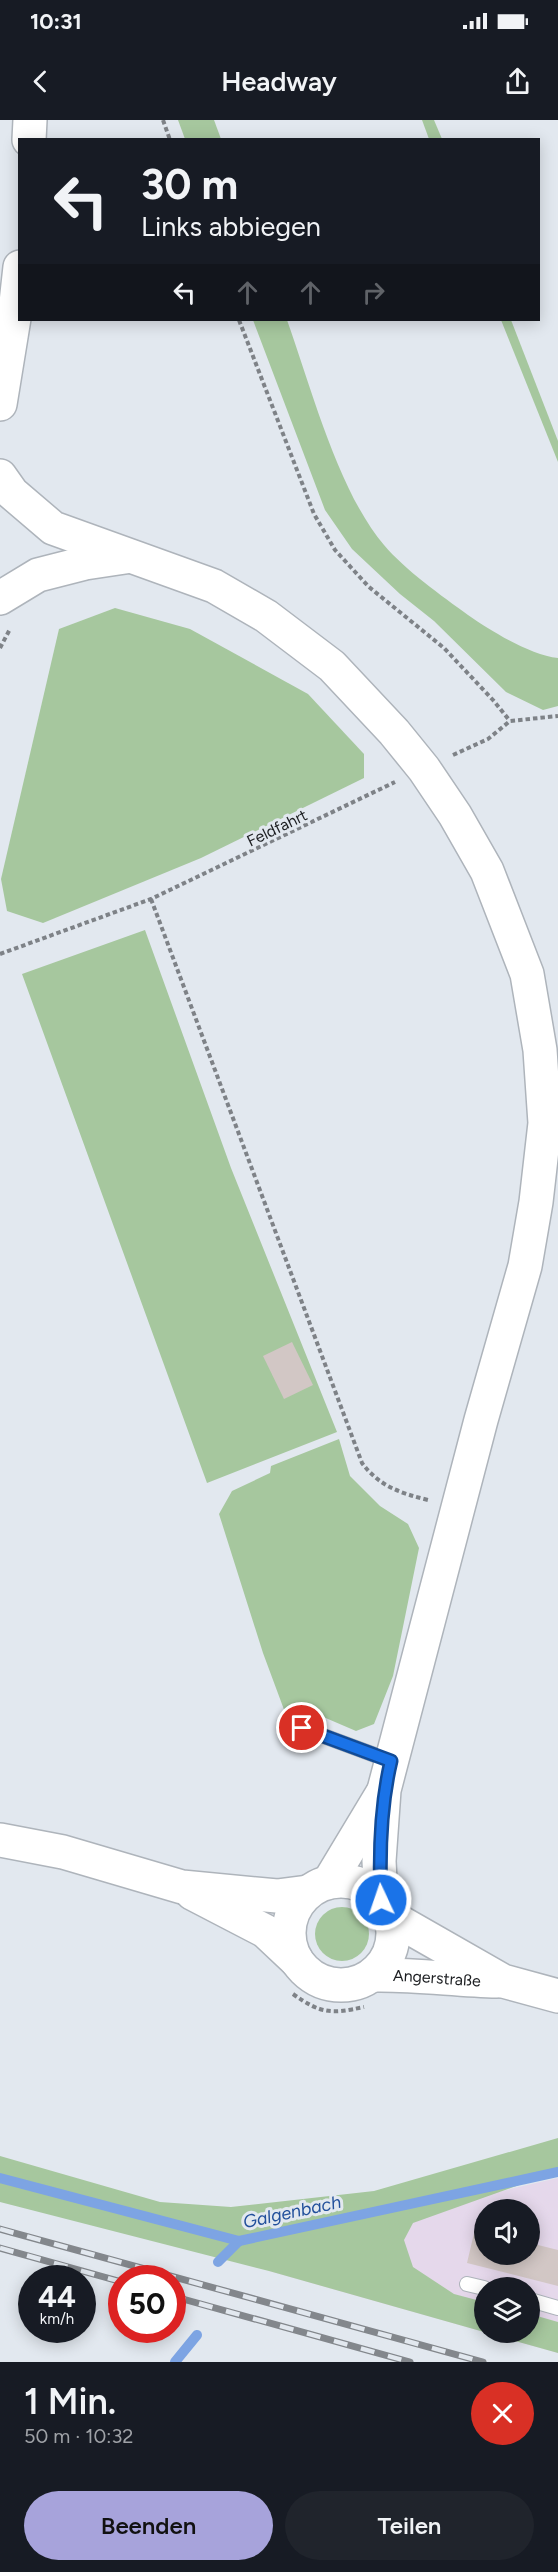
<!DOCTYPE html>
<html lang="de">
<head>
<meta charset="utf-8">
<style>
	body { margin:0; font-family:Figtree,sans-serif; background:#20242c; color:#f1f3f6; height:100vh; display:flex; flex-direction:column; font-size:22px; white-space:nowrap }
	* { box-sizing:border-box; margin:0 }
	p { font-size:20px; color:#9ea1a6 }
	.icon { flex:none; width:33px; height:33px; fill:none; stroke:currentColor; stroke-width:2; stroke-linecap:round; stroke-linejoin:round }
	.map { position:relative; height:2242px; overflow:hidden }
	.side { display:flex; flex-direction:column; background:#171b24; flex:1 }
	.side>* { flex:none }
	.hud { position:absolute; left:18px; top:18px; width:522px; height:183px; border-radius:0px; box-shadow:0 3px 15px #0003; background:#171b24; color:#f1f3f6; overflow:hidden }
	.controls { position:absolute; left:474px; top:2079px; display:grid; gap:12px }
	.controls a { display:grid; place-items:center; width:66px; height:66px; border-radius:50%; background:#171b24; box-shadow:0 3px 15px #0003; font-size:30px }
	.speed { position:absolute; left:18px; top:2145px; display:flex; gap:12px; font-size:30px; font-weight:700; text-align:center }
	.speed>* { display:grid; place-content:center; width:78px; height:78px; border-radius:50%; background:#171b24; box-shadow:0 3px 15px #0003; line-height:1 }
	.speed small { font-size:15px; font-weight:400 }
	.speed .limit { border:9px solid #d22; background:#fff; color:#111 }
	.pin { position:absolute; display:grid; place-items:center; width:51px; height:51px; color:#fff; margin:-26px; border:3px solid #fff; border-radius:50%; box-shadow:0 2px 6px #0007 }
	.me { position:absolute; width:66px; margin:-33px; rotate:357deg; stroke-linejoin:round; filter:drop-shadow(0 0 4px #0008) }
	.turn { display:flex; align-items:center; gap:21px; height:126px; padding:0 24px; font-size:27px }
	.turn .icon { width:78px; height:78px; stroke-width:2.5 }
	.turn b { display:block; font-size:42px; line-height:51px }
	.lanes { display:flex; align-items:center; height:57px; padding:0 24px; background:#0003; justify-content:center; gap:30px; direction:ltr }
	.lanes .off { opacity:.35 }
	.round { display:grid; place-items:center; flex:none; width:63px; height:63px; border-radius:32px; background:#20242c }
	.overview { display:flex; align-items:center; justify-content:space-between; height:102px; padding:0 24px }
	h1 { font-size:36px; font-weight:600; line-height:45px }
	.primary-button { display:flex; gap:12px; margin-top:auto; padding:12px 24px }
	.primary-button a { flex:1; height:69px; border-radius:36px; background:#a7a3db; color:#111; font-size:24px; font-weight:600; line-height:69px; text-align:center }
	.primary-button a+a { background:#20242c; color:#f1f3f6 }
	.status { display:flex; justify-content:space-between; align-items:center; height:42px; padding:0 30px; background:#171b24; direction:ltr }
	.status svg { height:16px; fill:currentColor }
	header { display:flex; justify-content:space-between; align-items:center; height:78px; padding:0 24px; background:#171b24; font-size:27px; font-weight:600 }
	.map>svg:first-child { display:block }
	.industrial { fill:#e5d8eb; fill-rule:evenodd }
	.green { fill:#a6c79e }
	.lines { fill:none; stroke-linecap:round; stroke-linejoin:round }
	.stream { stroke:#7da4e3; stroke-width:10 }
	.building { fill:#d2c7c5 }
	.service-casing { stroke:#aeb4bb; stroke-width:16 }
	.tertiary-casing { stroke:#aeb4bb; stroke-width:36 }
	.secondary-casing { stroke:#aeb4bb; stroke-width:36 }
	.path { stroke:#7e8287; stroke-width:4; stroke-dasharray:4.5 3; stroke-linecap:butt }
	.service { stroke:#fff; stroke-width:14 }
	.tertiary { stroke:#fff; stroke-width:33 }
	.secondary { stroke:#fff; stroke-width:33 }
	.rail-casing { stroke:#83878c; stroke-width:7 }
	.rail { stroke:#e2e8ef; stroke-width:4.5; stroke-dasharray:14; stroke-linecap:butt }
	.route-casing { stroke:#114b97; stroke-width:15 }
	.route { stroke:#1a73e8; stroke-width:10 }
	.labels { text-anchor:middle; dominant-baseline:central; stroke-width:6; stroke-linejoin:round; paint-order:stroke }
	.street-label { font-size:16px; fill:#1c1e21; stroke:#e2e8ef }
	.water-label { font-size:18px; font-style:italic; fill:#22509b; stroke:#e2e8ef }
</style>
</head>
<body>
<div class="status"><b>10:31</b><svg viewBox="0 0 49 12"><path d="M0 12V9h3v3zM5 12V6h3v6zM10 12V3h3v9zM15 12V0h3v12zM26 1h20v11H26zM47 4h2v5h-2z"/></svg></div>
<header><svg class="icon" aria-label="back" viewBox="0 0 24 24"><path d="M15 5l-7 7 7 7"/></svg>Headway<svg class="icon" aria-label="share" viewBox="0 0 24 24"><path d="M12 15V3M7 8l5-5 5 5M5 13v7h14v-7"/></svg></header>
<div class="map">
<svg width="558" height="2242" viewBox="0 0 558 2242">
	<rect width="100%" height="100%" fill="#e2e8ef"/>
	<path class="industrial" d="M558,2058v175l-72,-20 44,-1v-44h-46v44l-215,-61 9,-28zM484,2090h46v44h-46z"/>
	<g class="green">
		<polygon points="178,0 214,0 221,19 185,19"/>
		<polygon points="422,0 434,0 442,19 429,19"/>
		<path d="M253,200h34c24,67 51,171 97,225 21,25 58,51 84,70 23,16 62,40 90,43v48l-15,4 -37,-18 -72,-71 -34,-27 -48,-45 -27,-39z"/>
		<polygon points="501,200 511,200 558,321 558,342"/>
		<polygon points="115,488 190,509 308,574 364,634 364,658 201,738 43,803 7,791 1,759 59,509"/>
		<polygon points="145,810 231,1048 337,1312 207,1363 22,854"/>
		<polygon points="339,1319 350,1356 380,1386 408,1404 419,1428 393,1556 374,1604 356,1611 314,1593 286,1595 263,1533 219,1394 232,1371 270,1353 271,1346"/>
		<circle cx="342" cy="1814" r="27"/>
		<polygon points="558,2018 558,2051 413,2103 404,2120 413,2147 454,2174 484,2182 484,2212 269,2151 0,2082 0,2036 160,2082 231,2087 374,2071"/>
		<polygon points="530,2194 558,2202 558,2233 486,2213 530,2212"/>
	</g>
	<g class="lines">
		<g class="stream">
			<polyline points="0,2058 239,2121 558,2052"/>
			<polyline points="218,2142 239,2121"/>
			<polyline points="175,2242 197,2215"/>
		</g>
	</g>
	<g class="building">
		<polygon points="292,1222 313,1265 284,1279 263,1236"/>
		<polygon points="475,2109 484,2112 484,2134 530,2134 530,2123 558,2130 558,2166 467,2143"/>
	</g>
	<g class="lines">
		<defs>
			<g id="service">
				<polyline points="302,1608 391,1641"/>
				<polyline points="467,2164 484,2168"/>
				<polyline points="530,2180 558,2188"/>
			</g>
			<g id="tertiary">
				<circle cx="341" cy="1813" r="52"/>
				<polyline points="391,1797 503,1861 558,1876"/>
				<path id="s1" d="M373,1855c41,-1 82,5 124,6"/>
			</g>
			<g id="secondary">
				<polyline points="29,20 30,0"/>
				<polyline points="0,284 15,192 20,147"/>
				<polyline points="0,356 12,373 53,408 214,466 266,496 332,546 394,612 424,649 455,695 487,751 527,854 540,930 545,1003 536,1082 525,1146 481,1300 384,1670 379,1741 381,1780"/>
				<polyline points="0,478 38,455 85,443 125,437"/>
				<polyline points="0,1720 63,1732 182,1767 277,1776 308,1772"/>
				<polyline points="329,1762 382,1674"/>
				<polyline points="192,1773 265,1811 297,1841"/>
			</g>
		</defs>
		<use href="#service" class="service-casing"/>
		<use href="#tertiary" class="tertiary-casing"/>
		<use href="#secondary" class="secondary-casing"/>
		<g class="path">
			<polyline points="163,0 170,20"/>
			<polyline points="239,200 314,394 335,430 369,467 444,528 493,580 510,601"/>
			<polyline points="0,528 10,509"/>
			<polyline points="453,635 488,619 510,601 558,596"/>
			<path d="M151,779l211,564c17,23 38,30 66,37"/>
			<polyline points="0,834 151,779 395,662"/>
			<path d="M293,1874c28,20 38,20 71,13"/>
		</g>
		<use href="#service" class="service"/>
		<use href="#tertiary" class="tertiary"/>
		<use href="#secondary" class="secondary"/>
		<defs>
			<g id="rail">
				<polyline points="0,2109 483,2242"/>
				<polyline points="0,2128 122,2162"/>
				<polyline points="172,2176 410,2242"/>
			</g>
		</defs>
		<use href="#rail" class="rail-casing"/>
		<use href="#rail" class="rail"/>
	</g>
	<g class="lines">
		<defs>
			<path id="route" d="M302,1608l89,33c-11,46 -12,92 -10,139"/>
		</defs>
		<use href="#route" class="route-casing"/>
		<use href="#route" class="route"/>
	</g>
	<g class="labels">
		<g class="street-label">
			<text transform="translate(277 708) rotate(-26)">Feldfahrt</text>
			<text stroke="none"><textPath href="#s1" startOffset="64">Angerstraße</textPath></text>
		</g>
		<g class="water-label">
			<text transform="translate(292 2092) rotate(-12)">Galgenbach</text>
		</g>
	</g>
</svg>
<div class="controls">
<a><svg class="icon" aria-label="sound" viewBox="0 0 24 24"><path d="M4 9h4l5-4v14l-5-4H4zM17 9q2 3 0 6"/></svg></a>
<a><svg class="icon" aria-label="layers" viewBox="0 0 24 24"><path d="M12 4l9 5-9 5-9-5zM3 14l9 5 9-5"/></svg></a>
</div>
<div class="speed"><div>44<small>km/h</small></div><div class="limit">50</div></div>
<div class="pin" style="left:302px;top:1608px;background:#d93025"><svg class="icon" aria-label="arrive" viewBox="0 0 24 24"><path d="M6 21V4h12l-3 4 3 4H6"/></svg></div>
<svg class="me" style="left:381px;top:1780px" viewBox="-20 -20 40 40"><circle r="17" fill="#1a73e8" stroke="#fff" stroke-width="3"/><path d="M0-11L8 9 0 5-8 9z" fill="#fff"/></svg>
<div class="hud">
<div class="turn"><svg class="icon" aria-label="left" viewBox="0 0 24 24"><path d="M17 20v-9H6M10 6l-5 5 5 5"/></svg><div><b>30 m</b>Links abbiegen</div></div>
<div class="lanes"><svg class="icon" aria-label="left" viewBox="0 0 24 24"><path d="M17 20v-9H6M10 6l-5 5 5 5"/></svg><svg class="icon off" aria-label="ahead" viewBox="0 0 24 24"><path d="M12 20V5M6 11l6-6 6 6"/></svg><svg class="icon off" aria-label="ahead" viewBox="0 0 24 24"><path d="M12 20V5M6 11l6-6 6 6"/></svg><svg class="icon off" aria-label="right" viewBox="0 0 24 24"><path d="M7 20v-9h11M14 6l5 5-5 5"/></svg></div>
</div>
</div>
<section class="side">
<div class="overview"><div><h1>1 Min.</h1><p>50 m · 10:32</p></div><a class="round" style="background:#d93025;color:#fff"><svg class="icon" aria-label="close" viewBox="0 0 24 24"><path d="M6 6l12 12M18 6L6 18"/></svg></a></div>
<div class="primary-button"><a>Beenden</a><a>Teilen</a></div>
</section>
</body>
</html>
